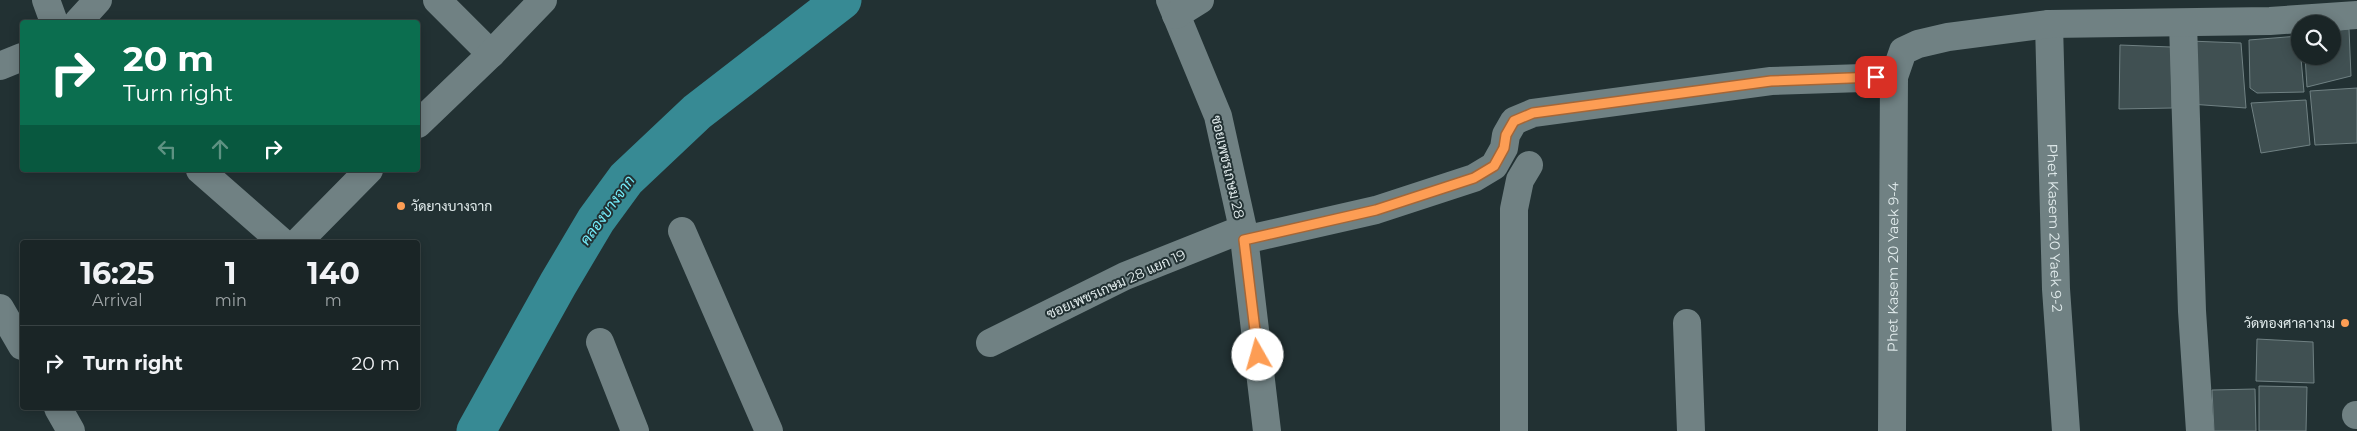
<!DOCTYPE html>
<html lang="en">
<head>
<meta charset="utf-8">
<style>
	body { margin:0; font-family:Montserrat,Sarabun,sans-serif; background:#273132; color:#f1f3f6; height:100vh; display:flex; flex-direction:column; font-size:19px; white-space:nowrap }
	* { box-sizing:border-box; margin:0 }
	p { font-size:16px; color:#9fa5a7 }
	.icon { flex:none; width:28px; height:28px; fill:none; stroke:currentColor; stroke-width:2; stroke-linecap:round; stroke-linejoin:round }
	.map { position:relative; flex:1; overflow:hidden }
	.details { position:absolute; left:20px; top:240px; width:400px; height:170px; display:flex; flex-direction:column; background:#1a2526; border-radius:5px; box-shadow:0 2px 12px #0003,0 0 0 1px #384243 }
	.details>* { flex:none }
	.guide { position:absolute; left:20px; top:20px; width:400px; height:152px; border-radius:5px; box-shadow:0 2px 12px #0003,0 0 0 1px #384243; background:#0b6e4f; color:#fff; overflow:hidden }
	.buttons { position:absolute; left:2291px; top:15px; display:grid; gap:10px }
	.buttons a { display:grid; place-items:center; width:50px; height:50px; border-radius:50%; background:#1a2526; box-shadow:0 2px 12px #0003,0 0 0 1px #384243; font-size:25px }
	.pin { position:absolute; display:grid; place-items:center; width:42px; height:42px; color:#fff; margin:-21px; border-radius:10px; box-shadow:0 2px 8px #0006 }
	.me { position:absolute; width:55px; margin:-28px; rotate:353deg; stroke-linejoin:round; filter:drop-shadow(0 0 4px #0008) }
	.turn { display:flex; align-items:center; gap:18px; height:105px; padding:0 20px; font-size:22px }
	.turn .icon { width:65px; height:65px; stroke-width:2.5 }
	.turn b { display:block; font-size:35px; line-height:42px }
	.lanes { display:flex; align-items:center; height:48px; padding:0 20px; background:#0003; justify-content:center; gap:25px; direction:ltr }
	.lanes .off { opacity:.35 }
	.eta { display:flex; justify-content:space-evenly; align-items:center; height:85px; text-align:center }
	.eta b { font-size:30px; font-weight:700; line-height:35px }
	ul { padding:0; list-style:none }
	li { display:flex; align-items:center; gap:15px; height:75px; padding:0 20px; border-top:1px solid #384243 }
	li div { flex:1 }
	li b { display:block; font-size:19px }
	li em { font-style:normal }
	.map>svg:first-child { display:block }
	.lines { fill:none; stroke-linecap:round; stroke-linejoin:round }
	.canal { stroke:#378a94; stroke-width:39 }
	.building { fill:#405052; stroke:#708183 }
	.minor { stroke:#708183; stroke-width:28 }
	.route-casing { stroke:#a46637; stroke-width:12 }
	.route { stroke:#fd9d54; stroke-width:9 }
	.poi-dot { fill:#fd9d54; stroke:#223133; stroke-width:2 }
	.labels { text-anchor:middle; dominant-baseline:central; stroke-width:4; stroke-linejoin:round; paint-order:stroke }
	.street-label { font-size:14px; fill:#e2eced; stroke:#223133 }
	.poi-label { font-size:14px; fill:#e2eced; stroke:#223133; text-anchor:start }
	.water-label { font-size:15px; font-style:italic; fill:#75eefc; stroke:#223133 }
</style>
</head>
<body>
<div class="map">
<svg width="2357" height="431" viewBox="0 0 2357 431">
	<rect width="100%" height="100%" fill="#223133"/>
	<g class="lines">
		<polyline class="canal" points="476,431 558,284 596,220 626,179 697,112 842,0"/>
	</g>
	<g class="building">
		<polygon points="2349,29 2351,76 2307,87 2305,56 2332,56 2332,31"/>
		<polygon points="2299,36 2304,92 2257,93 2250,88 2249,40"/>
		<polygon points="2189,41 2241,43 2246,108 2190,104"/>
		<polygon points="2120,45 2171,47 2172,108 2119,109"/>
		<polygon points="2357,88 2357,143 2315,145 2310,91"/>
		<polygon points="2306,100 2310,145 2261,153 2251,103"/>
		<polygon points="2257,339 2313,342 2314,383 2256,381"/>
		<polygon points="2259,386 2307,387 2306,431 2259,431"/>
		<polygon points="2255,389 2256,431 2214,431 2212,390"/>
	</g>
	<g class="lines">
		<g class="minor">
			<polyline points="46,0 54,22"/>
			<polyline points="437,0 491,54"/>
			<polyline points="1170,0 1218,116 1243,229 1267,431"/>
			<polyline points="1176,15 1200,0"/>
			<polyline points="78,22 98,0"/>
			<polyline points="2183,23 2192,311 2200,431"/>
			<path id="s1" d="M2049,24l7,265 10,142"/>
			<polyline points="0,66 22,57"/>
			<polyline points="418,124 491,54 543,0"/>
			<polyline points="200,170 282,242"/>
			<polyline points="682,231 769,431"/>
			<polyline points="1244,240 1376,210 1474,178 1494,166 1504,148 1506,135 1514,121 1533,113 1771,81 1894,77"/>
			<polyline points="298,242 369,170"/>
			<polyline points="0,308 22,346"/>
			<polyline points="1687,323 1691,431"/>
			<polyline points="600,342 635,431"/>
			<polyline points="990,343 1125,276 1243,229"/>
			<polyline points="58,408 71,431"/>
			<polyline points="2356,415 2357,415"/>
			<polyline points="1514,431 1514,209 1520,180 1529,165"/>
			<path id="s2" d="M1892,431l2,-354 9,-26 15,-7 30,-7 101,-13 221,-3 87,-6"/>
		</g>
	</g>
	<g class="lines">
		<defs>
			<polyline id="route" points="1258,355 1244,240 1376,210 1474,178 1494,166 1504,148 1506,135 1514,121 1533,113 1771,81 1876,77"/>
		</defs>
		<use href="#route" class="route-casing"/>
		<use href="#route" class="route"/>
	</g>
	<g class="poi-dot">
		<circle cx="401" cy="206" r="5"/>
		<circle cx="2345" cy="323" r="5"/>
	</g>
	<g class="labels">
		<g class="street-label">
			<text transform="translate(1228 167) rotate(77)">ซอยเพชรเกษม 28</text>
			<text stroke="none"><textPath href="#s1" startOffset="204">Phet Kasem 20 Yaek 9-2</textPath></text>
			<text stroke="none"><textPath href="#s2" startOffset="164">Phet Kasem 20 Yaek 9-4</textPath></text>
			<text transform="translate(1116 284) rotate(-24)">ซอยเพชรเกษม 28 แยก 19</text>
		</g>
		<g class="poi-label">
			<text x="411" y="206">วัดยางบางจาก</text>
			<text x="2335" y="323" text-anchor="end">วัดทองศาลางาม</text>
		</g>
		<g class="water-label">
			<text transform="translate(607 210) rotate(-54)">คลองบางจาก</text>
		</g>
	</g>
</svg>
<div class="buttons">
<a><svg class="icon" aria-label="search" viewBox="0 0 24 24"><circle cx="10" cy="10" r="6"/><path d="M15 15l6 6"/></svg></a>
</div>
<div class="pin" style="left:1876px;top:77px;background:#d93025"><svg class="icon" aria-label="arrive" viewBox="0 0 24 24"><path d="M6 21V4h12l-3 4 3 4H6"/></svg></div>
<svg class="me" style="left:1258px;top:355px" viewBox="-20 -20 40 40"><circle r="19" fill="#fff"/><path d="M0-13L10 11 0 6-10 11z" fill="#fd9d54"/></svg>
<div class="guide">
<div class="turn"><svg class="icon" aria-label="right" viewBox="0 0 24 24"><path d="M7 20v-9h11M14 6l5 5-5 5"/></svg><div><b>20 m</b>Turn right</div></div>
<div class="lanes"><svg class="icon off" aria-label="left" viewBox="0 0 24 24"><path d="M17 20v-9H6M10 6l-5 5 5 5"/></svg><svg class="icon off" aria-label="ahead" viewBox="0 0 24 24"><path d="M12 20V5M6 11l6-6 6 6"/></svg><svg class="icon" aria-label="right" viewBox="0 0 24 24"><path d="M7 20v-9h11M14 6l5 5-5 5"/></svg></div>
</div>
<section class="details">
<div class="eta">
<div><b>16:25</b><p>Arrival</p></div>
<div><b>1</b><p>min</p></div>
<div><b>140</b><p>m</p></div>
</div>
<ul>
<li><svg class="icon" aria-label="right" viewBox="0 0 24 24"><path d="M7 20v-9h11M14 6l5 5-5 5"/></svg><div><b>Turn right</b></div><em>20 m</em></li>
</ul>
</section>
</div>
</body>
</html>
